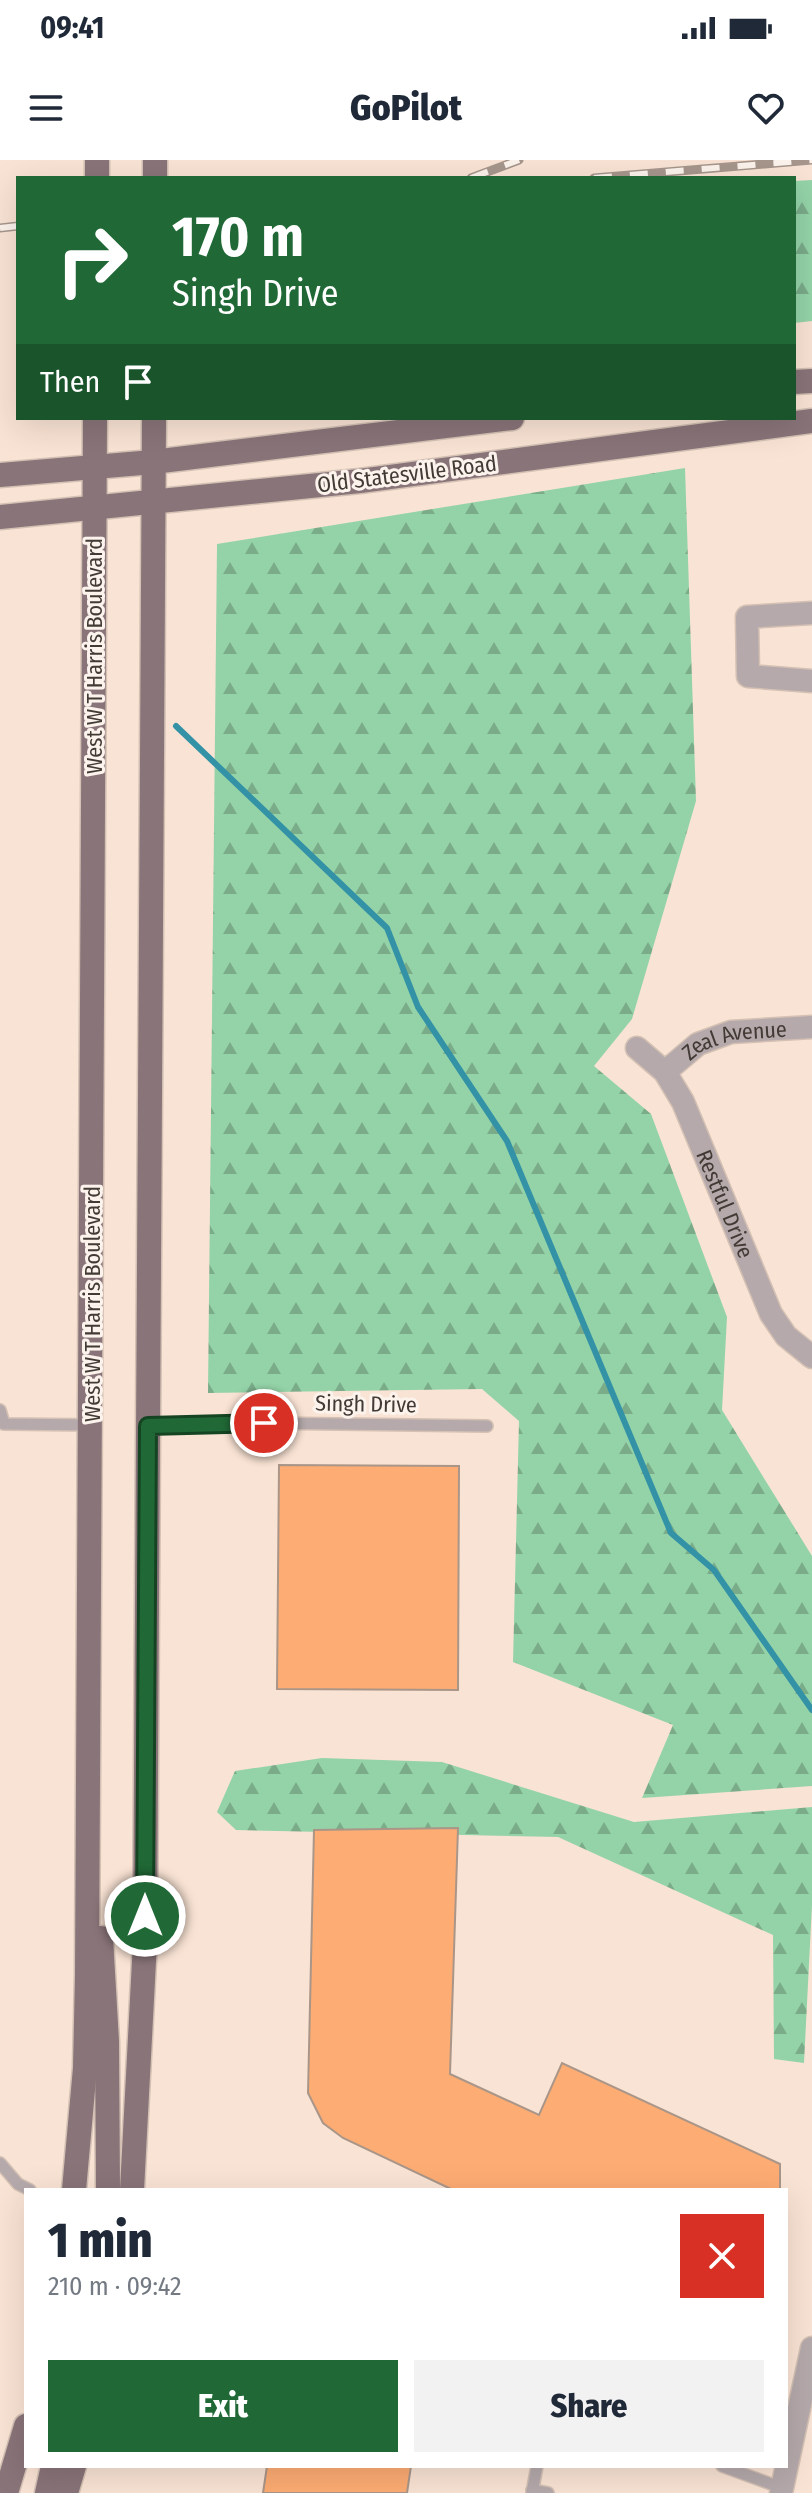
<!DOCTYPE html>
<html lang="en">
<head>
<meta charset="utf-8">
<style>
	body { margin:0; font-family:"Fira Sans Condensed",sans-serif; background:#f2f2f3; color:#1f2937; height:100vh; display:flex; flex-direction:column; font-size:30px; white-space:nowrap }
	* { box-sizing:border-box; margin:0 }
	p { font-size:26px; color:#747a83 }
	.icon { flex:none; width:44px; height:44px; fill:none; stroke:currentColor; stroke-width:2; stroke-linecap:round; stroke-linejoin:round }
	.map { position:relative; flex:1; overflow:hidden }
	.drawer { position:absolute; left:24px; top:2028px; width:764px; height:280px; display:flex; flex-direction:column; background:#fff; border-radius:0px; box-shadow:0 8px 32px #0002 }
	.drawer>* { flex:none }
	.guide { position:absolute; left:16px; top:16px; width:780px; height:244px; border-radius:0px; box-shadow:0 8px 32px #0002; background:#206936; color:#fff; overflow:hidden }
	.pin { position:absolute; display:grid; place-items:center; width:68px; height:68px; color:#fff; margin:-34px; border:4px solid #fff; border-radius:50%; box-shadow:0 2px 8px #0007 }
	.me { position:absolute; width:88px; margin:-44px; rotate:0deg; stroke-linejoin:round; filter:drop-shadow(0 0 6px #0008) }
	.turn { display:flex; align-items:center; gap:28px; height:168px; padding:0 24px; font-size:36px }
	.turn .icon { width:104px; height:104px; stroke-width:2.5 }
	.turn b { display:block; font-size:56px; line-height:68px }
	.then { display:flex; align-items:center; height:76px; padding:0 24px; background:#0003; gap:16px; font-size:30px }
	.round { display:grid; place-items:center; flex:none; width:84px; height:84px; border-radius:0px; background:#f2f2f3 }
	.head { display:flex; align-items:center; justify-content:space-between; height:136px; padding:0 24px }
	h1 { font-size:48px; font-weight:800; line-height:60px }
	.primary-button { display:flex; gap:16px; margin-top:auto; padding:16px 24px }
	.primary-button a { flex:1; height:92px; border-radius:0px; background:#206936; color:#fff; font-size:32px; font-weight:800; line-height:92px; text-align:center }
	.primary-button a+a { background:#f2f2f3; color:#1f2937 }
	.status { display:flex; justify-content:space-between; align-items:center; height:56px; padding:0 40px; background:#fff; direction:ltr }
	.status svg { height:22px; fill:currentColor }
	header { display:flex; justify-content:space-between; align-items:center; height:104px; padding:0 24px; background:#fff; font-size:36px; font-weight:800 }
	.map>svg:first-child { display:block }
	.forest { fill:url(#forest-firs) }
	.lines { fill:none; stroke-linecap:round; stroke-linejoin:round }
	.stream { stroke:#3392a6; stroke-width:6 }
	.building { fill:#fdac73; stroke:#aa9688; stroke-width:2 }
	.lane-casing { stroke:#d4c1b4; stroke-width:14 }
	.street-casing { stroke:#d4c1b4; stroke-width:25 }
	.primary-casing { stroke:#d4c1b4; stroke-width:27 }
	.lane { stroke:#b5a9ab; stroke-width:11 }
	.street { stroke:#b5a9ab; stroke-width:22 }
	.primary { stroke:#897479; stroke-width:24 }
	.rail-casing { stroke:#a6968c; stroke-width:9 }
	.rail { stroke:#fcf3ed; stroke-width:6; stroke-dasharray:18; stroke-linecap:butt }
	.route-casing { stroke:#154423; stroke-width:20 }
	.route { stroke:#206936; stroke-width:14 }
	.labels { text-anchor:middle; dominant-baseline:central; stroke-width:6; stroke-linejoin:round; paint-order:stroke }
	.street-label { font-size:22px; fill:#423a34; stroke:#fcf3ed }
</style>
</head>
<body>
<div class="status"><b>09:41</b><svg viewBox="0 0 49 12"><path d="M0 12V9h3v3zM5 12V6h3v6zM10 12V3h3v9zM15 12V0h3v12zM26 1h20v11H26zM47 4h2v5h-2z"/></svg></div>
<header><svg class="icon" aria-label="menu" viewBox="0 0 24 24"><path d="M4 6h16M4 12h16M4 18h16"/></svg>GoPilot<svg class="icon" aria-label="heart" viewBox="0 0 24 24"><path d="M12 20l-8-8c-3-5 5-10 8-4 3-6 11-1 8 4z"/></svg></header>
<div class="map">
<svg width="812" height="2333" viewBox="0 0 812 2333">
	<defs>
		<pattern id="forest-firs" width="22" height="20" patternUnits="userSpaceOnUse" patternTransform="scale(2)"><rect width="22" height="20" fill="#94d3a8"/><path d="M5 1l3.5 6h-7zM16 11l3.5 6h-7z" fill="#7aac8a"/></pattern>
	</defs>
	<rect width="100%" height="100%" fill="#f9e3d4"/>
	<g class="forest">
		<polygon points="812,20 812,161 794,163 794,21"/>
		<polygon points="685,308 696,641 632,859 594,906 651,954 727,1157 722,1250 812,1396 812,1626 642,1638 673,1565 513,1502 519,1261 482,1229 208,1233 217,384"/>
		<polygon points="322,1598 442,1602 634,1662 812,1647 812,1745 804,1903 774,1899 773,1775 558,1677 236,1670 217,1652 235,1611"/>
	</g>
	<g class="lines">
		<polyline class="stream" points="176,566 387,768 418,847 507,981 671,1373 714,1410 812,1550"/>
	</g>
	<g class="building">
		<polygon points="279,1305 459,1306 458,1530 277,1529"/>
		<polygon points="458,1668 450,1914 539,1955 562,1903 780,2004 780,2030 453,2030 343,1978 323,1963 308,1933 314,1670"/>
		<polygon points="267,2306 411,2306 407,2333 263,2333"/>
	</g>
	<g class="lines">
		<defs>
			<g id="lane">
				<polyline points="0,1250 4,1264 91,1265"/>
				<polyline points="148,1266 264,1263 487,1266"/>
				<polyline points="0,2003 18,2024 30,2030"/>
				<polyline points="722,2306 782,2328"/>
				<polyline points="532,2330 548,2333"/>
				<polyline points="532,2333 537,2306"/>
			</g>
			<g id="street">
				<polyline points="812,453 747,457 748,516 812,521"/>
				<path id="s1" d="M637,888l28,24 18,30 88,212 15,22 26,21"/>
				<path id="s2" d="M665,912l33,-28 33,-12 81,-5"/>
				<polyline points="781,2333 812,2188"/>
			</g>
			<g id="primary">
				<polyline points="97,18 97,0"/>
				<polyline points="155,18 155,0"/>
				<polyline points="794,222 812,221"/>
				<polyline points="0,315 153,302 512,258"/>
				<polyline points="0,357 360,321 812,261"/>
				<polyline points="101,1778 107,1881 108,2030"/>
				<polyline points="74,2030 85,1908 87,1815 95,258"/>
				<polyline points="132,2030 145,1782 154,258"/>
				<polyline points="6,2333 26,2266"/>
				<polyline points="47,2333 53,2306"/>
				<polyline points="66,2333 74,2306"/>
			</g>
		</defs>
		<use href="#lane" class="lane-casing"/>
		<use href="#street" class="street-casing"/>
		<use href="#primary" class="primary-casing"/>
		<use href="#lane" class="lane"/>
		<use href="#street" class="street"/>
		<use href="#primary" class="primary"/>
		<defs>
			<g id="rail">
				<polyline points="471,18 519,0"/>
				<polyline points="594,18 812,0"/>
				<polyline points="0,68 18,66"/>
			</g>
		</defs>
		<use href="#rail" class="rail-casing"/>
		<use href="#rail" class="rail"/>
	</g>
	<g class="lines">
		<defs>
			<polyline id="route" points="145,1756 148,1266 264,1263"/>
		</defs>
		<use href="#route" class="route-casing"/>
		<use href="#route" class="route"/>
	</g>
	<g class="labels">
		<g class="street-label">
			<text transform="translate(407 314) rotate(-7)">Old Statesville Road</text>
			<text transform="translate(94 496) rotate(-90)">West W T Harris Boulevard</text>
			<text stroke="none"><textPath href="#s2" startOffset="80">Zeal Avenue</textPath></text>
			<text stroke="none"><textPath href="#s1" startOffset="182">Restful Drive</textPath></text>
			<text transform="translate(92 1144) rotate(-90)">West W T Harris Boulevard</text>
			<text transform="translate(366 1244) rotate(1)">Singh Drive</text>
		</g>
	</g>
</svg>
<div class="pin" style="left:264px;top:1263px;background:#d93025"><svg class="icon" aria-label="arrive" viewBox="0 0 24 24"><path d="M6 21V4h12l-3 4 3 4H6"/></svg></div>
<svg class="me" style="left:145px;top:1756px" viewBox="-20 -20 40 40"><circle r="17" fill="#206936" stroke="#fff" stroke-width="3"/><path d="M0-11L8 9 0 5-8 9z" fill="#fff"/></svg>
<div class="guide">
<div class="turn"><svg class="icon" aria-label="right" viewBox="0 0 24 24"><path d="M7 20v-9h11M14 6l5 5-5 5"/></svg><div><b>170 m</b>Singh Drive</div></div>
<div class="then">Then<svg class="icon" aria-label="arrive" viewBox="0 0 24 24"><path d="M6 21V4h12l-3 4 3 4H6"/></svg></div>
</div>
<section class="drawer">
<div class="head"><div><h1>1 min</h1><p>210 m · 09:42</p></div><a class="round" style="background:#d93025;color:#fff"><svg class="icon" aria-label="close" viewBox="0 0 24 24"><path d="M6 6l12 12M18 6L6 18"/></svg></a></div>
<div class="primary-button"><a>Exit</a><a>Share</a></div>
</section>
</div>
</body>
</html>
